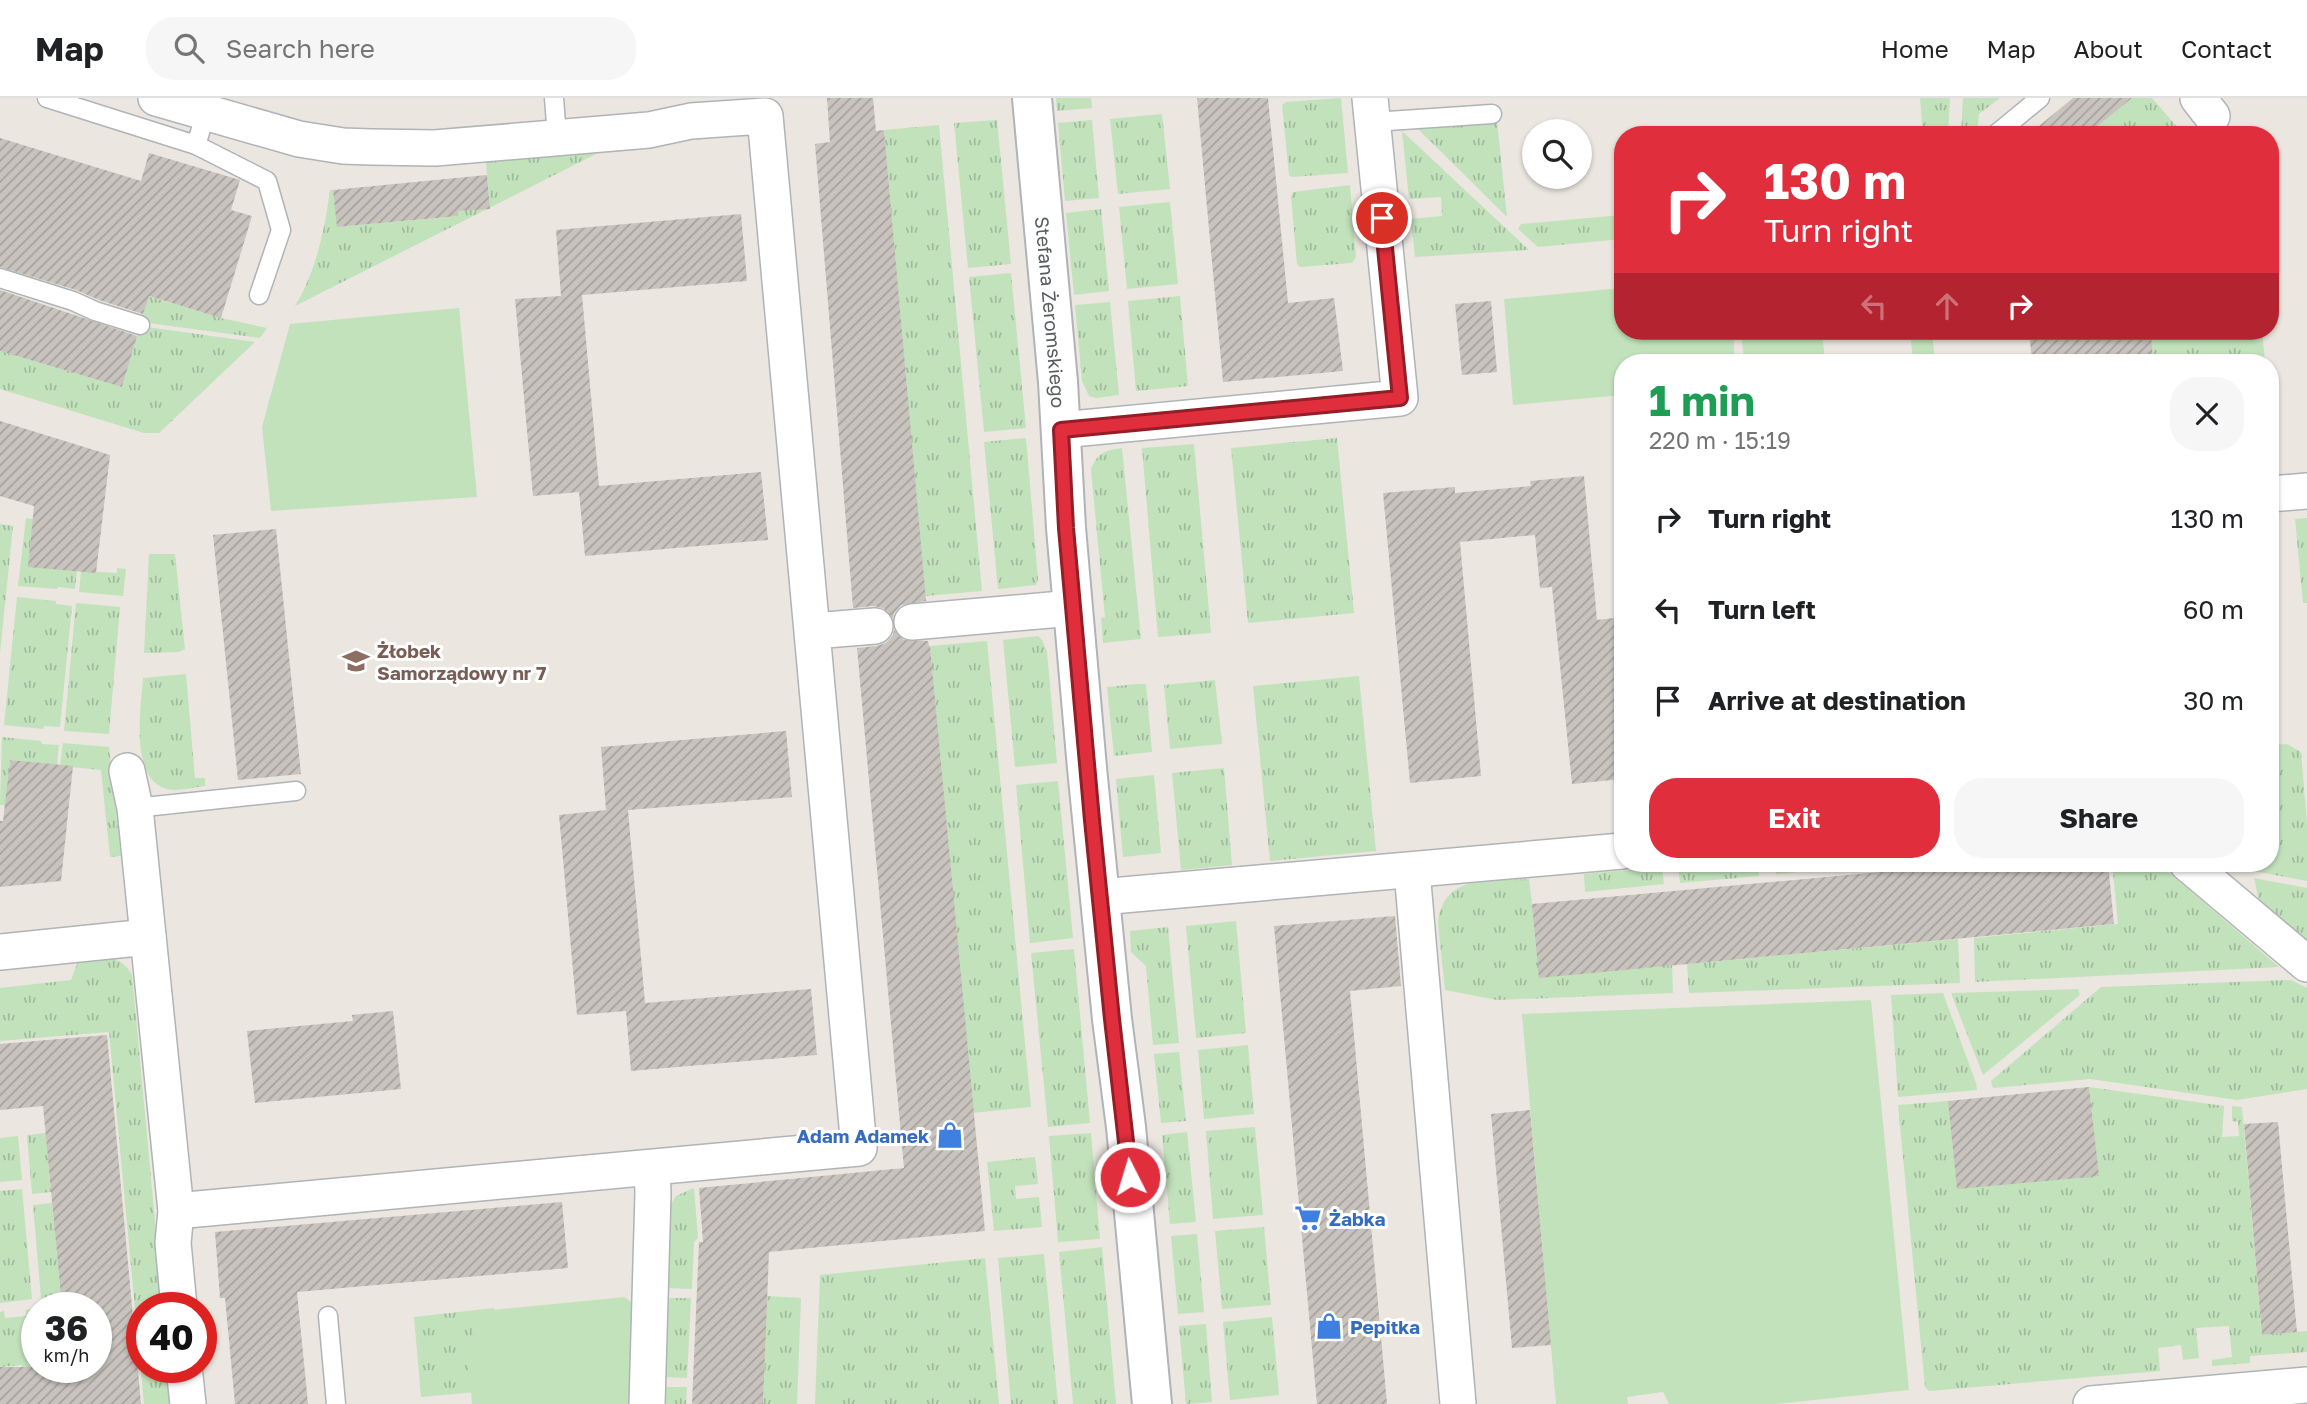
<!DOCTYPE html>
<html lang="en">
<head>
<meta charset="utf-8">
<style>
	body { margin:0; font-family:"Golos Text",sans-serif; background:#f6f6f6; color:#202124; height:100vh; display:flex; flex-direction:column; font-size:26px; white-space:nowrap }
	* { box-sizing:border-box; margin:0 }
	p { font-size:23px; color:#757577 }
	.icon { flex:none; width:38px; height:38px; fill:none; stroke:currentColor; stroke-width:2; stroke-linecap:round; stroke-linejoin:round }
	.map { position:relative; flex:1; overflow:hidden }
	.sheet { position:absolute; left:1614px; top:256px; width:665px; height:518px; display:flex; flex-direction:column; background:#fff; border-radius:28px; box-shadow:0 2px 5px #0004 }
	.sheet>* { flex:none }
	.top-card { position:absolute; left:1614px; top:28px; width:665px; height:214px; border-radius:28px; box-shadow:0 2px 5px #0004; background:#e12e3d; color:#fff; overflow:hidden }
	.tools { position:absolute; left:1522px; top:21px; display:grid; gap:14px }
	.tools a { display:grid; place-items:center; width:70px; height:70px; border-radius:50%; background:#fff; box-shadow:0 2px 5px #0004; font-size:35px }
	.speed { position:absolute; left:21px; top:1194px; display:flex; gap:14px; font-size:35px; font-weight:700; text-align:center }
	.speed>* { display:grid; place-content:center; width:91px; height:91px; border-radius:50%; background:#fff; box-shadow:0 2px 5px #0004; line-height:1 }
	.speed small { font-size:18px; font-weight:400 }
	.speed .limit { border:10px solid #d22; background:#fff; color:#111 }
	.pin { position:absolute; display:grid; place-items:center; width:60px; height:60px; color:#fff; margin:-30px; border:4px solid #fff; border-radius:50%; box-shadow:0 2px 7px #0007 }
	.me { position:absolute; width:77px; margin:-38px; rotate:355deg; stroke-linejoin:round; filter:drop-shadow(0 0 5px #0008) }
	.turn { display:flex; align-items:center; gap:24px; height:147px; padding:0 35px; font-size:32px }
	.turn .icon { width:91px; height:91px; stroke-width:2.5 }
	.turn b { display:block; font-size:49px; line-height:60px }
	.lanes { display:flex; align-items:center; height:66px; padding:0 35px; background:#0003; justify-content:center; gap:35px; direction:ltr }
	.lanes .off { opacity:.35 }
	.round { display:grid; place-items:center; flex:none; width:74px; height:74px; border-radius:28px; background:#f6f6f6 }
	.overview { display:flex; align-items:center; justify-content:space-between; height:119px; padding:0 35px }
	h1 { font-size:42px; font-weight:700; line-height:52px; color:#1e9e55 }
	.button { display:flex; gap:14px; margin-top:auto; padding:14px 35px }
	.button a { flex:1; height:80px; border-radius:28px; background:#e12e3d; color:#fff; font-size:28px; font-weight:700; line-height:80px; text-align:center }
	.button a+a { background:#f6f6f6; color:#202124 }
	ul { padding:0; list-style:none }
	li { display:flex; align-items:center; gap:21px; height:91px; padding:0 35px }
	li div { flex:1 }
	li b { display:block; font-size:26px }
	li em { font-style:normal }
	header { display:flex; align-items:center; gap:42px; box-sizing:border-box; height:98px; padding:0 35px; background:#fff; border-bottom:2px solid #e0e0e0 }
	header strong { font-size:33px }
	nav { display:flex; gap:38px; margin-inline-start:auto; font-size:24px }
	.search { width:490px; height:63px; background:#f6f6f6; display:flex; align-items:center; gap:18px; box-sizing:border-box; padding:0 24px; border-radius:28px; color:#757577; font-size:26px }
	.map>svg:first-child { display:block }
	.grass { fill:url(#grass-tufts) }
	.park { fill:#c2e2bc }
	.building { fill:url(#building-hatch) }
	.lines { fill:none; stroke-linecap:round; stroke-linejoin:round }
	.service-casing { stroke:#b0b3b7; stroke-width:21 }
	.minor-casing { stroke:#b0b3b7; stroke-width:38 }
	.tertiary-casing { stroke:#b0b3b7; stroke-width:42 }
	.service { stroke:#fff; stroke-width:18 }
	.minor { stroke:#fff; stroke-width:35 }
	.tertiary { stroke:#fff; stroke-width:38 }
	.route-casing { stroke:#921e28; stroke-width:18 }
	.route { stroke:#e12e3d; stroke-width:12 }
	.labels { text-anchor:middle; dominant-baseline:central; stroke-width:6; stroke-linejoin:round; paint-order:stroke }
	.street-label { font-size:19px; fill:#585d60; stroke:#fff }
	.education-label { font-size:19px; font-weight:bold; fill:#785e54; stroke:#fff; text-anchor:start }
	.shop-label { font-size:19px; font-weight:bold; fill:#366cbe; stroke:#fff; text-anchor:start }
</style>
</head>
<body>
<header>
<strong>Map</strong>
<div class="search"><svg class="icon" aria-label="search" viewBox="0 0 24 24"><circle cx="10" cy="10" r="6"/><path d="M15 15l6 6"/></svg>Search here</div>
<nav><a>Home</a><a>Map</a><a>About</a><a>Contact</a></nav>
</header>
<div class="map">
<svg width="2307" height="1306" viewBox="0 0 2307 1306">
	<defs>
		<pattern id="grass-tufts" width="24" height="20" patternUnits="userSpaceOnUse" patternTransform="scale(1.75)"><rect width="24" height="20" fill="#c2e2bc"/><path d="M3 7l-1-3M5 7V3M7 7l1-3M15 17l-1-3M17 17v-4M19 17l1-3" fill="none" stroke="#a0ba9c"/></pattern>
		<pattern id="building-hatch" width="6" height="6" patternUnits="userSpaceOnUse" patternTransform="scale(1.75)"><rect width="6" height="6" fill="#c8c3bd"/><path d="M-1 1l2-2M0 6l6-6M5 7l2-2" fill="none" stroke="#a5a29d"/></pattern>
	</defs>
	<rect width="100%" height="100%" fill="#ebe6df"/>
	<g class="grass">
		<polygon points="1056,0 1091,0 1092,10 1057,13"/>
		<polygon points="1341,0 1348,75 1292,79 1289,77 1282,7 1286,4"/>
		<polygon points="1920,0 1950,0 1948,37 1923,37"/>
		<polygon points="1963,0 2000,0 1979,16 1977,37 1961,37"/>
		<polygon points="2132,0 2152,0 2184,37 2087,37"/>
		<polygon points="1162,16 1170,91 1118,96 1110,21"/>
		<polygon points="997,22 1011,166 968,170 954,25"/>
		<polygon points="1092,22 1099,100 1065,103 1058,25"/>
		<polygon points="1497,23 1507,119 1416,29"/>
		<polygon points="939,27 982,493 925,498 884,32"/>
		<polygon points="1402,33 1529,152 1415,159 1411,121 1442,118 1441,99 1409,101"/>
		<path d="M595,52l1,4 -301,152c21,-34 30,-77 35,-116h3l5,37 120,-11v-5l32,-3 -4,-46z"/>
		<polygon points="1350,87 1356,159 1352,165 1300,169 1297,166 1291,98 1293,94"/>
		<polygon points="1170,104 1178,186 1127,191 1119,109"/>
		<polygon points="1101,111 1109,193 1074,197 1066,115"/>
		<polygon points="1622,117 1622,141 1538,149 1518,131 1521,126"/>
		<polygon points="1011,175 1026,330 984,334 969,179"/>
		<polygon points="148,198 221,220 267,230 260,240 141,224"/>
		<polygon points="1180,198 1188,288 1136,293 1128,203"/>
		<polygon points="1110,204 1119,297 1096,300 1089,298 1082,283 1075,207"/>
		<polygon points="140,228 255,244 159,335 144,335 0,291 0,253 122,289"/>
		<polygon points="1910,233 1932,233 1935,264 1913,264"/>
		<polygon points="2151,233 2262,233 2265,264 2153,264"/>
		<polygon points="1026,340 1038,481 1036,487 998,491 984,344"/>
		<polygon points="1337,340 1354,515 1248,525 1231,350"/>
		<polygon points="1194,346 1211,535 1158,539 1142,350"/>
		<path d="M1122,350l19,191 -38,4 -2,-25 4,-1 -14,-147c5,-17 16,-20 31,-22z"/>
		<polygon points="26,420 33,421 29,468 77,473 75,491 58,489 57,491 18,488"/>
		<polygon points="2307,420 2307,505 2303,505 2295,421"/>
		<polygon points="0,426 13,428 0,555"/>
		<polygon points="149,456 175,456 185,551 179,554 144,555"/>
		<polygon points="117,470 126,471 123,498 79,494 81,473 117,475"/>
		<polygon points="17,499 56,503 56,506 72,508 60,629 44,628 43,631 4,627"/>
		<polygon points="76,505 120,509 109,636 64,633"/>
		<polygon points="1038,538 1042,542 1047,554 1057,665 1015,669 1003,542"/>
		<polygon points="987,543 1031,1009 973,1015 930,548"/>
		<path d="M186,576l9,104h10v8c-12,1 -27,6 -38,3 -38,-10 -26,-81 -24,-111z"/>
		<polygon points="1359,578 1376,753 1270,763 1253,588"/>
		<polygon points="1215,582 1222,646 1170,651 1164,587"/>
		<polygon points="1137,586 1146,586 1152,654 1114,658 1107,589"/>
		<polygon points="2,639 41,643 42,646 59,647 57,668 10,662 5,707 0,707"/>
		<polygon points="63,645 109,649 121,758 110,759 101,672 60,668"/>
		<polygon points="2287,646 2301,654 2307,725 2307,783 2253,773 2253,765 2270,765 2270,647"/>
		<polygon points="1224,670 1232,767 1181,772 1172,675"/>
		<polygon points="1154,677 1161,755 1123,759 1116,681"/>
		<polygon points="1058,683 1073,840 1030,845 1016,687"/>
		<polygon points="1709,765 1757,765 1759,778 1680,785 1678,768"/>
		<polygon points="1775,765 1854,765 1855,769 1776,776"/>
		<polygon points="2112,765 2158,765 2279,869 1975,884 1974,840 2118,826"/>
		<polygon points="1662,769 1664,786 1585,794 1584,776"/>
		<polygon points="2254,780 2307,790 2307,855 2262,816"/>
		<path d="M1529,781l3,25 140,61 1,28 -176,7 -52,-10 -7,-67c5,-50 53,-42 91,-44z"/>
		<polygon points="1236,823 1246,935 1196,940 1186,828"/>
		<polygon points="1168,829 1179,945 1153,947 1146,868 1131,854 1130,833"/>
		<polygon points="1958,841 1960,885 1689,895 1687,866"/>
		<polygon points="1074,851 1090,1025 1048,1029 1031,855"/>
		<path d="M80,858c21,0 41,-2 52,19l31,332h-21v60h27l3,37h-28l-35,-372 -109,9v-53l71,-8z"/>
		<polygon points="2291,882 2307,890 2307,991 2237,1002 2090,981 1993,990 1991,983 2101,889"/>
		<polygon points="2078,891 2080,897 1983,977 1951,895"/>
		<polygon points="1943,895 1976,985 1977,992 1898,999 1891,897"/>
		<polygon points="1248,947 1254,1016 1204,1021 1198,952"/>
		<polygon points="1179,954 1186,1023 1161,1025 1154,956"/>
		<polygon points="2089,989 2224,1008 2222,1039 2239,1038 2238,1024 2232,1023 2232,1008 2242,1009 2262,1237 2307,1233 2307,1254 2250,1258 2250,1265 2212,1268 2212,1262 2232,1259 2229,1228 2196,1230 2199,1260 2183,1262 2181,1247 2158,1250 2160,1273 1929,1293 1925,1289 1898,1007 1948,1003 2098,1078"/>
		<polygon points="1255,1029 1263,1117 1213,1121 1206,1033"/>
		<polygon points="1187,1034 1196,1124 1170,1126 1162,1037"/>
		<polygon points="46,1035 51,1094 32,1096 27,1037"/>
		<polygon points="1091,1035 1100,1141 1058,1144 1049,1038"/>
		<polygon points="18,1038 22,1082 0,1084 0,1040"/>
		<polygon points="1035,1059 1038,1086 1015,1088 1016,1101 1039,1099 1042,1129 994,1133 987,1064"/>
		<polygon points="694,1090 698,1140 694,1144 692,1191 665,1190 670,1108 676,1098"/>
		<polygon points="22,1091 32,1201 0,1205 0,1093"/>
		<polygon points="52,1105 61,1198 41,1200 33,1107"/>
		<polygon points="1264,1129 1271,1207 1222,1211 1215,1133"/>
		<polygon points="1197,1136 1204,1214 1178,1216 1171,1138"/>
		<polygon points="1102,1149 1116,1306 1073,1306 1059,1154"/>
		<polygon points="1044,1156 1058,1306 1011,1306 998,1160"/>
		<polygon points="985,1160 999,1306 815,1306 820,1177"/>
		<polygon points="767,1198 801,1200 797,1306 763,1306"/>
		<polygon points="665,1200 691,1200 687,1280 663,1279"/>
		<polygon points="494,1210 499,1242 476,1294 421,1299 414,1219"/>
		<polygon points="33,1211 37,1253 34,1276 23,1278 22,1267 0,1269 0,1214 4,1213 5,1220 26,1218 26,1212"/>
		<polygon points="1272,1219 1279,1297 1230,1302 1223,1224"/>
		<polygon points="1206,1226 1212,1304 1186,1306 1179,1228"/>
		<polygon points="662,1289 687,1289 686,1306 662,1306"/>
	</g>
	<g class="park">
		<polygon points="1622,190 1622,233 1733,233 1735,264 1622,264 1622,297 1513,307 1504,201"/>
		<polygon points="459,210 477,399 271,413 262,329 290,226"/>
		<polygon points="1741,233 1822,233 1825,264 1744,264"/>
		<polygon points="1871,902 1909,1292 1775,1306 1669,1306 1663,1294 1627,1299 1628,1306 1556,1306 1522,916"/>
		<polygon points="625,1199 632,1205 629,1306 472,1306 467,1240 474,1239 472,1214"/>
	</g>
	<g class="building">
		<polygon points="827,0 873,0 876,33 884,32 926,503 901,507 894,515 893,520 883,510 873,508 853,510 815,46 830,44"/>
		<polygon points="1197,0 1268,0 1288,205 1334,200 1343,273 1223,284"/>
		<polygon points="2073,0 2132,0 2087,37 2028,37"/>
		<polygon points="0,40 141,83 149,55 240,82 231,112 252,118 221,220 149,198 143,216 99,202 76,192 0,169"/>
		<polygon points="487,77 490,111 458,113 458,118 337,129 333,92"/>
		<polygon points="741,116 747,183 582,197 599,388 761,374 768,442 585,458 579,394 533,398 515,201 561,198 556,132"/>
		<polygon points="0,192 137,238 122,289 0,253"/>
		<polygon points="1491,203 1497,274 1462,277 1455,206"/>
		<polygon points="2029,233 2151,233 2153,264 2032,264"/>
		<polygon points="0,323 110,357 96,475 28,469 34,408 0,398"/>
		<polygon points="1584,378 1597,522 1622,519 1622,681 1572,686 1552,489 1540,490 1535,437 1460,444 1481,678 1410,685 1383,395 1455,389 1455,395 1531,388 1530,383"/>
		<polygon points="276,431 301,676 238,682 213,437"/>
		<polygon points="894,532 904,542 928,543 929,548 930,548 985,1133 769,1154 763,1306 692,1306 699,1144 703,1144 699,1090 904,1070 857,550 877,548 886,545 893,537"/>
		<polygon points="786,633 792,699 628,712 645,905 811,891 817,957 631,973 626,913 577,917 559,717 606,712 601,649"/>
		<polygon points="10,662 73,668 61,783 0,789 0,723 3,723"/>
		<polygon points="1979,765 2108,765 2114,826 1539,880 1532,806"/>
		<polygon points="1395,818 1401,888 1350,893 1387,1306 1317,1306 1274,828"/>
		<polygon points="393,913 401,991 255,1005 247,933 353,923 352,917"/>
		<polygon points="107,937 141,1306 0,1306 0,1269 96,1269 96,1209 62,1209 43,1008 0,1012 0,946"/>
		<polygon points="2089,989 2099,1078 1957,1091 1948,1003"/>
		<polygon points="1530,1012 1551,1247 1512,1250 1491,1016"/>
		<polygon points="2278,1024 2297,1234 2262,1237 2244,1026"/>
		<polygon points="562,1104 568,1170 297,1194 308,1306 235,1306 225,1200 220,1200 215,1134"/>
	</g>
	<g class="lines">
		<defs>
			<g id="service">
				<polyline points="47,0 196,47 206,15"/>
				<polyline points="554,0 557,39"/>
				<polyline points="1373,24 1492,16"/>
				<polyline points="1995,37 2040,0"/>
				<polyline points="196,47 267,83 281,132 259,197"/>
				<polyline points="0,180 73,203 95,213 140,227"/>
				<polyline points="135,710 296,693"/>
				<polyline points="328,1218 336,1306"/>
			</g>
			<g id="minor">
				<polyline points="156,0 299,41 343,48 371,49 435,50 649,32 691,23 765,18 859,1050 176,1113"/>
				<polyline points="2198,0 2212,18"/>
				<polyline points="1061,332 1400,300 1370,0"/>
				<polyline points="2270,396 2307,393"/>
				<polyline points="912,524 1073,510"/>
				<polyline points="813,533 875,528"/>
				<polyline points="127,673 135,710 176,1113 173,1145 179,1209"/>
				<polyline points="2187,765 2307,866"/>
				<polyline points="1412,773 1458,1306"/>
				<polyline points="1100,799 1622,753"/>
				<polyline points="0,854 148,839"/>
				<polyline points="184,1269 188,1306"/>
				<polyline points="647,1306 653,1095 652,1070"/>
				<polyline points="2091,1306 2307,1287"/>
			</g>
			<g id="tertiary">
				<path id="s1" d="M1032,0l26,284 8,146 21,240 25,251 14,108 26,277"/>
			</g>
		</defs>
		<use href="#service" class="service-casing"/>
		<use href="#minor" class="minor-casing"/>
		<use href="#tertiary" class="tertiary-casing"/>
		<use href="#service" class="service"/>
		<use href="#minor" class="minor"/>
		<use href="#tertiary" class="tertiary"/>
	</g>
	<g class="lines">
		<defs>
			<polyline id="route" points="1130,1079 1112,921 1092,722 1066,430 1061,332 1400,300 1382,120"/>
		</defs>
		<use href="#route" class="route-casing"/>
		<use href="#route" class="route"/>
	</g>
	<defs>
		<symbol id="school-bare" viewBox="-9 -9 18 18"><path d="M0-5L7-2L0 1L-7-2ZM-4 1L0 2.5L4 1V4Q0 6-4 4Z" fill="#8d6e63" stroke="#fff" stroke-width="2.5" paint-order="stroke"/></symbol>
		<symbol id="shop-bare" viewBox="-9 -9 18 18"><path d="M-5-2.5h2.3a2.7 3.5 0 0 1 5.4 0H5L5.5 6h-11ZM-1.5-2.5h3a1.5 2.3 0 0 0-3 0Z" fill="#3f7fe0" stroke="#fff" stroke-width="2.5" paint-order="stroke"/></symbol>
		<symbol id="supermarket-bare" viewBox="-9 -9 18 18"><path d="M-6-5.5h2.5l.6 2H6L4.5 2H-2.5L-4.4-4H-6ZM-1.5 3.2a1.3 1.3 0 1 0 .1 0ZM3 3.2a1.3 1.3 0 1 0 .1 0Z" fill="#3f7fe0" stroke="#fff" stroke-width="2.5" paint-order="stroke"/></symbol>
	</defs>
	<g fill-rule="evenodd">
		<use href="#school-bare" x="337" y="544" width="38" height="38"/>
		<use href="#shop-bare" x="931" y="1018" width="38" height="38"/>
		<use href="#supermarket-bare" x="1289" y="1101" width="38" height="38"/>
		<use href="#shop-bare" x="1310" y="1209" width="38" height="38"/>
	</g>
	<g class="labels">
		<g class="street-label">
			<text stroke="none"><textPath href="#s1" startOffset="215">Stefana Żeromskiego</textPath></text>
		</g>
		<g class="education-label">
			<text x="377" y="552">Żłobek<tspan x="377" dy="22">Samorządowy nr 7</tspan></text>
		</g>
		<g class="shop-label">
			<text x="929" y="1037" text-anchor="end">Adam Adamek</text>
			<text x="1329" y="1120">Żabka</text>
			<text x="1350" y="1228">Pepitka</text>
		</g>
	</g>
</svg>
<div class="tools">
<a><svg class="icon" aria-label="search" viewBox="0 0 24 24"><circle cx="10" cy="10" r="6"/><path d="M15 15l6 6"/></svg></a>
</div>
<div class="speed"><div>36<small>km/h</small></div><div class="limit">40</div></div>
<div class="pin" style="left:1382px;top:120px;background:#d93025"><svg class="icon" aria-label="arrive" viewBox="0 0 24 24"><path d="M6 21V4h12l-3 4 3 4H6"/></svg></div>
<svg class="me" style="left:1130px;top:1079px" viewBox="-20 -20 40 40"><circle r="17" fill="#e12e3d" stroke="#fff" stroke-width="3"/><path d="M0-11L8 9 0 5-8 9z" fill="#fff"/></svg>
<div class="top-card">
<div class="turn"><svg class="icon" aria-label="right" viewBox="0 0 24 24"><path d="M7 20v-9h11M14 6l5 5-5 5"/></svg><div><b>130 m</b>Turn right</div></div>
<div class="lanes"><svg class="icon off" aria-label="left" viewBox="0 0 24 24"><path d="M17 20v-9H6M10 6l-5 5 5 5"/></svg><svg class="icon off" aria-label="ahead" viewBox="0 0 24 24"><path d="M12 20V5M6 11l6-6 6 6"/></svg><svg class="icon" aria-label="right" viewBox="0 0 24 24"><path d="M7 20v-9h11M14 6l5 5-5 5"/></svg></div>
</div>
<section class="sheet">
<div class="overview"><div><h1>1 min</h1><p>220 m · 15:19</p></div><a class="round"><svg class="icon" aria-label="close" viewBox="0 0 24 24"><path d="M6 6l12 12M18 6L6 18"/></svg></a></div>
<ul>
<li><svg class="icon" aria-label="right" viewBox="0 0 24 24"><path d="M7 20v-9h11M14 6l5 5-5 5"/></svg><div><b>Turn right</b></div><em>130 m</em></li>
<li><svg class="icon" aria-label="left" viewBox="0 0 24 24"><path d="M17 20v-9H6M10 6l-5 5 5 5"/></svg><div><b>Turn left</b></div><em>60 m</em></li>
<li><svg class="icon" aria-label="arrive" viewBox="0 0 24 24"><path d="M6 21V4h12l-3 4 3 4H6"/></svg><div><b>Arrive at destination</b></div><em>30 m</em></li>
</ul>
<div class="button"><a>Exit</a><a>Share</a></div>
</section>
</div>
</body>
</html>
